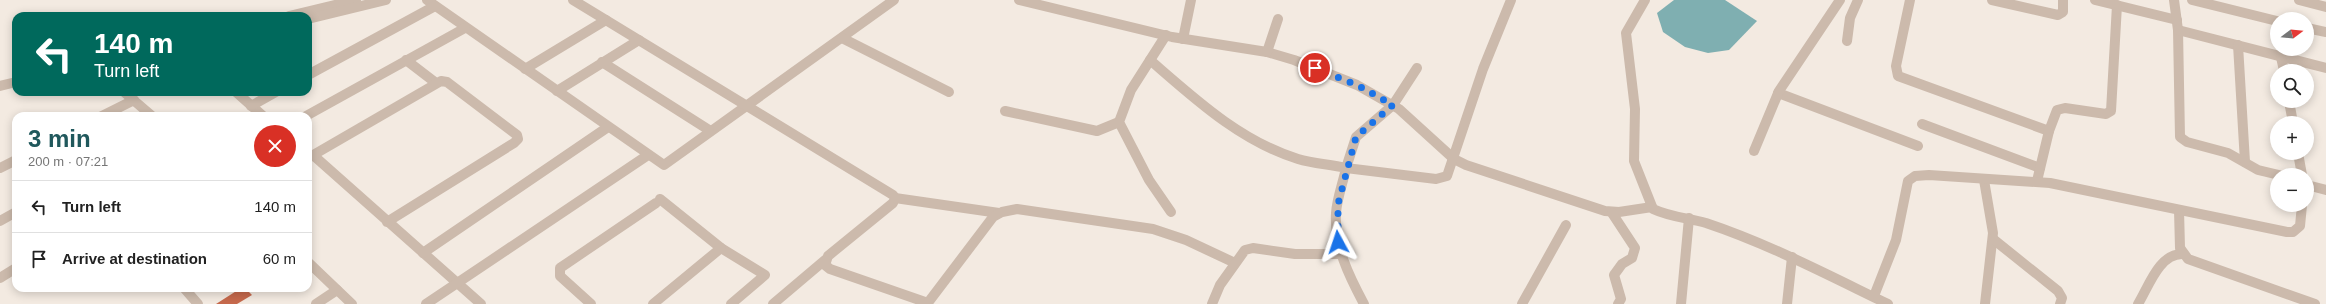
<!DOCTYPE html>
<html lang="en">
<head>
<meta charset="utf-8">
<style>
	body { margin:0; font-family:Helvetica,sans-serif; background:#f6f6f6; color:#222; height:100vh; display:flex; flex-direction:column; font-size:15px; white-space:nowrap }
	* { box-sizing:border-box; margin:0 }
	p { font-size:13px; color:#767676 }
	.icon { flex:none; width:22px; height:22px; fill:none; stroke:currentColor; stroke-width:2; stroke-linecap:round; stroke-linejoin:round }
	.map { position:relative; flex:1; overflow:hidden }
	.details { position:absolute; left:12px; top:112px; width:300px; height:180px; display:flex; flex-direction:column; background:#fff; border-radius:12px; box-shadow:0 2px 10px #0003 }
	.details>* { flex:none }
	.top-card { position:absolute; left:12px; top:12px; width:300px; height:84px; border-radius:12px; box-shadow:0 2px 10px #0003; background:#00695c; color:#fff; overflow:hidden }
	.needle { width:26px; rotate:74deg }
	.buttons { position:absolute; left:2270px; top:12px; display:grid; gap:8px }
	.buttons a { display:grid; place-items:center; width:44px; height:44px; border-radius:50%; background:#fff; box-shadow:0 2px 10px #0003; font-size:20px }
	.pin { position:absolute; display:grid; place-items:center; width:34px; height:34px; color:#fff; margin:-17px; border:2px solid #fff; border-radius:50%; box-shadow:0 1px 4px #0007 }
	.me { position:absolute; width:44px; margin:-22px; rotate:355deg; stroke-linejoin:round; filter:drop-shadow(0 0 3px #0008) }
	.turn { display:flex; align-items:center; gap:14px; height:84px; padding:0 16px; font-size:18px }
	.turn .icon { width:52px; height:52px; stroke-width:2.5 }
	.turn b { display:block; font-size:28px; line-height:34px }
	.round { display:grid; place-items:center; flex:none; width:42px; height:42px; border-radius:21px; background:#f6f6f6 }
	.head { display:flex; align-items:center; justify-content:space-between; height:68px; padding:0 16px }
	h1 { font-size:24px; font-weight:700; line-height:30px; color:#20585c }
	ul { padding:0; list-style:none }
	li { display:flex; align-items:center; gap:12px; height:52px; padding:0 16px; border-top:1px solid #e0e0e0 }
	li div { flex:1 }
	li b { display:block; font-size:15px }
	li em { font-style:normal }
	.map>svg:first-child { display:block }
	.water { fill:#7fafb1 }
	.building { fill:#c6694c }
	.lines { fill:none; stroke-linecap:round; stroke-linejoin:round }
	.minor { stroke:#ccbaac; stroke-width:10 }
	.route { stroke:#1a73e8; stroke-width:7; stroke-dasharray:0 12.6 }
</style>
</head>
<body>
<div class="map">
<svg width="2326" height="304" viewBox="0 0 2326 304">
	<rect width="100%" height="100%" fill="#f3eae1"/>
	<polygon class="water" points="1674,0 1725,0 1757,21 1729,50 1708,53 1685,47 1663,32 1657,13"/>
	<polygon class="building" points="241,288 245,288 252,295 237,304 216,304"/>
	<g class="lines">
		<g class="minor">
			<polyline points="427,0 664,165 894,0"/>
			<polyline points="573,0 893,195 895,198 893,203 828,256 825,265 830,269 928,303"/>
			<polyline points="1019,0 1172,37 1267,52 1294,60 1357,85 1399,109 1454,159 1466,165 1605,211 1619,212 1652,207"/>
			<path d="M1645,0l-19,33 9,76 -1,52 19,48c17,8 35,9 53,14 63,21 122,52 182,81"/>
			<polyline points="1910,0 1896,66 1898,76 2049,131"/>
			<polyline points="1992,0 2058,15 2063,12 2063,0"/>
			<polyline points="2095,0 2177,20"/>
			<polyline points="2174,0 2178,30 2180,137 2187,142 2228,153 2258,170 2279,175"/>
			<polyline points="2192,0 2277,21"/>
			<polyline points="2299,0 2326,7"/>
			<polyline points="289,16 356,0"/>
			<polyline points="308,19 386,0"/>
			<polyline points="2307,28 2326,32"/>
			<polyline points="2178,30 2326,68"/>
			<polyline points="1166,35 1131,90 1119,122 1149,180 1171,212"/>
			<polyline points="842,38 949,92"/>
			<polyline points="1183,39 1191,0"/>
			<polyline points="1847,41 1850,18 1858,0"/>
			<polyline points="2238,45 2245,162"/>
			<polyline points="1267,52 1278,19"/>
			<polyline points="2281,57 2284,71"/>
			<polyline points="406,60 436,83"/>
			<path d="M1150,60c45,39 90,81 148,99 16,5 32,5 48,9 -3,15 -9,30 -10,45 -2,33 13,63 28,91"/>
			<polyline points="602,62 709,130"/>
			<polyline points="1417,68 1393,105 1356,137 1346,168 1436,179 1447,176 1483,69 1511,0"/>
			<polyline points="525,69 606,20"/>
			<polyline points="308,75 435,6"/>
			<polyline points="0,86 16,82"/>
			<polyline points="557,91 639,40"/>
			<polyline points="124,92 152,116"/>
			<polyline points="236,92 263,116"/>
			<polyline points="1778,93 1918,146"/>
			<polyline points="2289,101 2293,123"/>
			<polyline points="251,106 276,92"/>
			<polyline points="1005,111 1097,131 1119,122"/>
			<polyline points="102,116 134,100"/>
			<polyline points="306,116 465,28"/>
			<polyline points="1922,124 2040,168"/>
			<polyline points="1754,151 1779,91 1840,0"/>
			<polyline points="2298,153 2302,175"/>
			<polyline points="313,155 481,304"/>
			<polyline points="308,158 441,81 447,82 517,135 518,139 514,143 387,222"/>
			<polyline points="0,168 16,160"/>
			<polyline points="1984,180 1993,233 1985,304"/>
			<polyline points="2037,181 2049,131 2057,110 2065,108 2106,114 2111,111 2117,5"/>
			<polyline points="2307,185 2326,190"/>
			<polyline points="895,198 999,213"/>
			<polyline points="660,199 721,248 765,275 731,304"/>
			<polyline points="2179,210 2180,248 2188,259 2315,304"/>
			<polyline points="1612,213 1635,248 1632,258 1622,264 1614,275 1621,299 1618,304"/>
			<polyline points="0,221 16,212"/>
			<polyline points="1993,239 2058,291 2062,298 2060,304"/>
			<polyline points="423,253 608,127"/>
			<polyline points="308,262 352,304"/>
			<polyline points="0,278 16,268"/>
			<polyline points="184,288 198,304"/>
			<polyline points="1874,296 1896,240 1908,181 1915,176 1929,175 2050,183 2287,232 2293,232 2300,226 2302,205"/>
			<polyline points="316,304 337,290"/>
			<polyline points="426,304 648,155"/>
			<polyline points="591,304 560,276 560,268 656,203"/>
			<polyline points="653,304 721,248"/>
			<polyline points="773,304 825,260"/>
			<polyline points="927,304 993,217 1002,212 1017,209 1153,229 1186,240 1235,263"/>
			<polyline points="1212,304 1220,285 1245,250 1253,248 1295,254 1341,254"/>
			<polyline points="1522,304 1566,225"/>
			<polyline points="1681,304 1689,218"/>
			<polyline points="1787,304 1792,257"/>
			<path d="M2138,304c11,-18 21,-50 44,-50"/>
		</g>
	</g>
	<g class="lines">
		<polyline class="route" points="1315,68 1357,85 1393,105 1356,137 1338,204 1338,242"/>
	</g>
</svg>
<div class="buttons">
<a><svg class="needle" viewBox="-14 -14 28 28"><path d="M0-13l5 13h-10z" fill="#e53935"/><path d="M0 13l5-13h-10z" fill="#767676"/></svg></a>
<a><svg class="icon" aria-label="search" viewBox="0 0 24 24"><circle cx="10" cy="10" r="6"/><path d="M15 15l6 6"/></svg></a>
<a>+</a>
<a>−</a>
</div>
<div class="pin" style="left:1315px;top:68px;background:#d93025"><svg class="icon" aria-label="arrive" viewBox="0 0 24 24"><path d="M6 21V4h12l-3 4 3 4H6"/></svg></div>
<svg class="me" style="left:1338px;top:242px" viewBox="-20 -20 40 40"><path d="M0-17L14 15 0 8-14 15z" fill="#1a73e8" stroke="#fff" stroke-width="4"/></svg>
<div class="top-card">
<div class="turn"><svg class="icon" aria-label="left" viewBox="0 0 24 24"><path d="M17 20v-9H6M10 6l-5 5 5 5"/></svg><div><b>140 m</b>Turn left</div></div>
</div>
<section class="details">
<div class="head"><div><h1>3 min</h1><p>200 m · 07:21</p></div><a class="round" style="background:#d93025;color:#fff"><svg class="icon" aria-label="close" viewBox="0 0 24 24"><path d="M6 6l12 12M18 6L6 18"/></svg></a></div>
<ul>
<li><svg class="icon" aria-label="left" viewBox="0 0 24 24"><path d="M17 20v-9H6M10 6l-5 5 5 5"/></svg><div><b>Turn left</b></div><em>140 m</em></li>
<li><svg class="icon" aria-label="arrive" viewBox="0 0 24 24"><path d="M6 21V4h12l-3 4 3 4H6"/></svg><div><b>Arrive at destination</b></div><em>60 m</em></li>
</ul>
</section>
</div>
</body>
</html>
